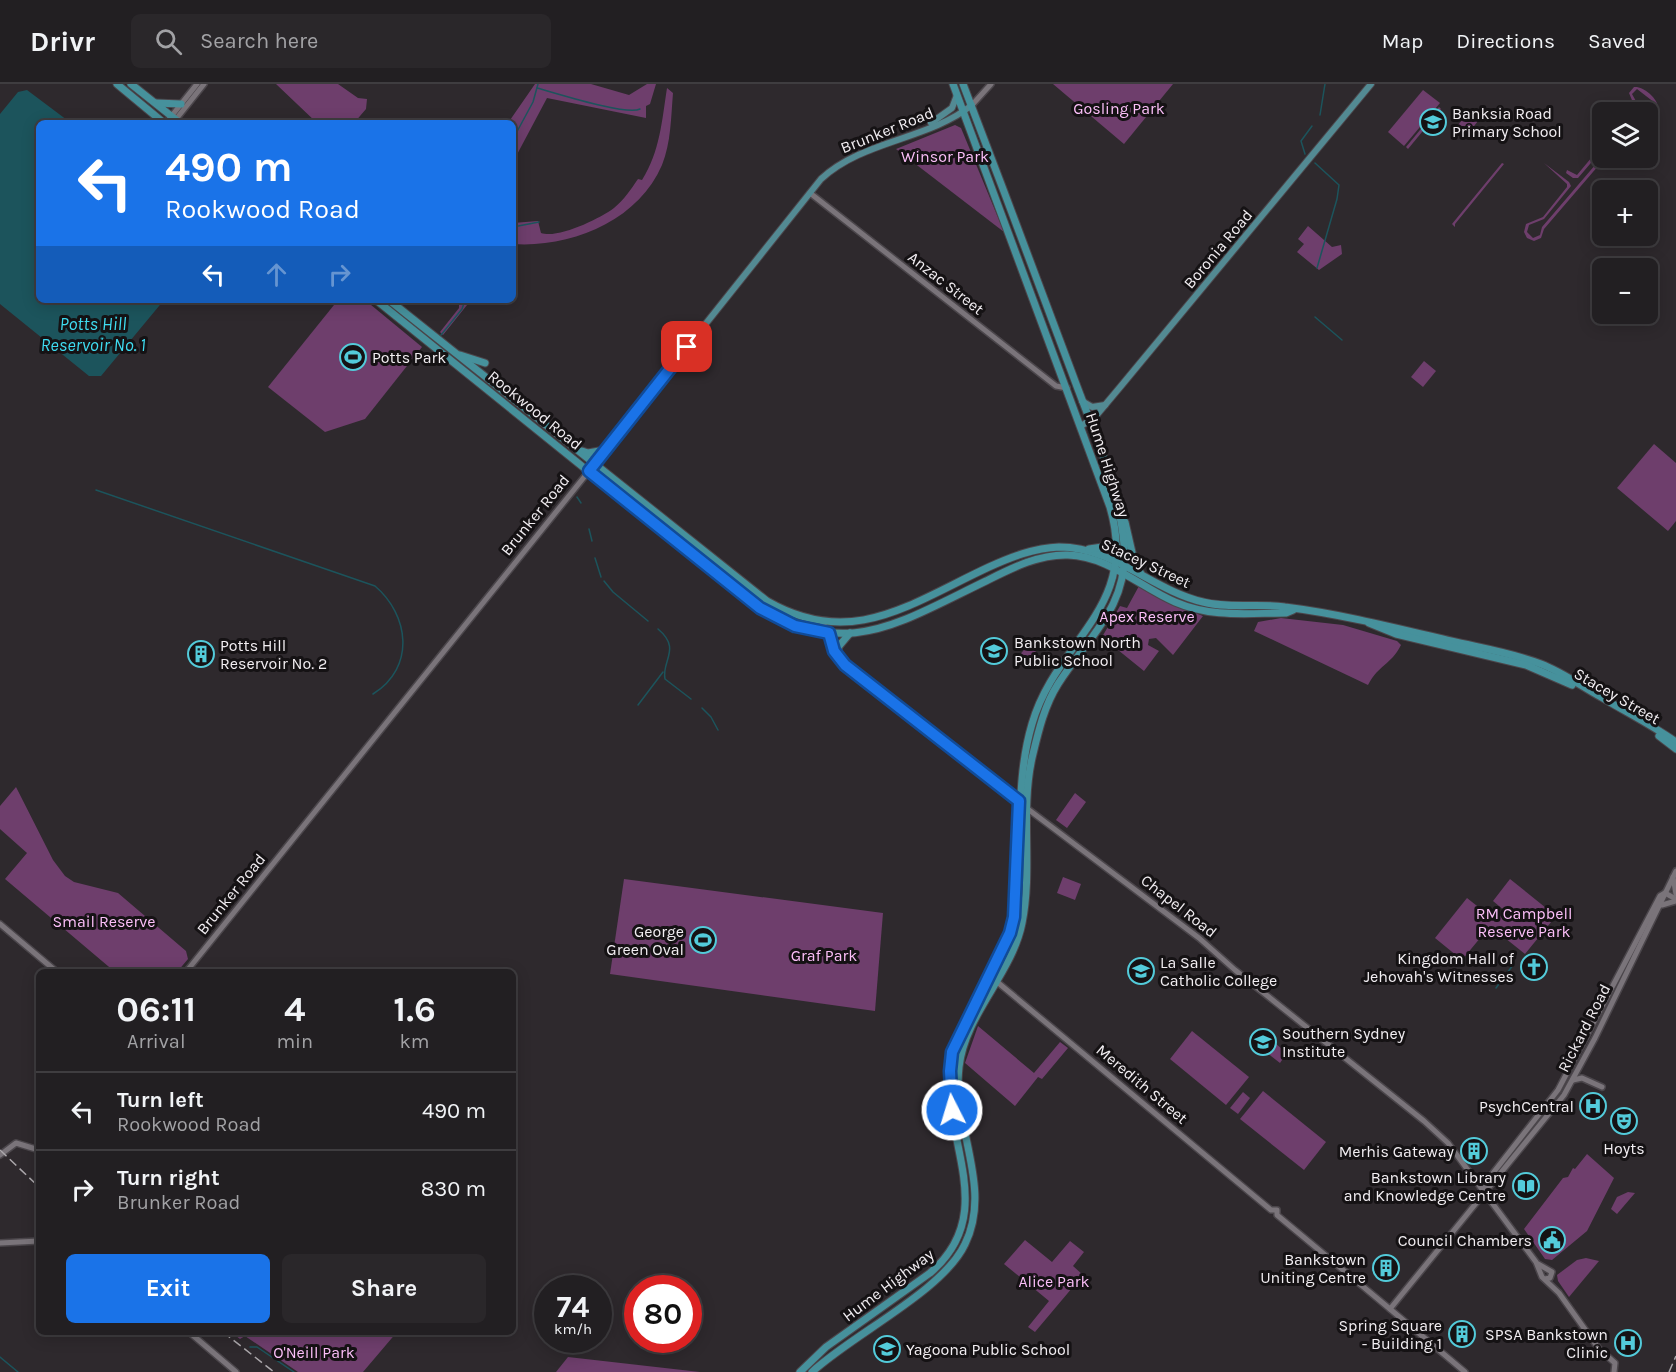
<!DOCTYPE html>
<html lang="en">
<head>
<meta charset="utf-8">
<style>
	body { margin:0; font-family:Karla,sans-serif; background:#2a272a; color:#f1f3f6; height:100vh; display:flex; flex-direction:column; font-size:22px; white-space:nowrap }
	* { box-sizing:border-box; margin:0 }
	p { font-size:20px; color:#a2a2a5 }
	.icon { flex:none; width:33px; height:33px; fill:none; stroke:currentColor; stroke-width:2; stroke-linecap:round; stroke-linejoin:round }
	.map { position:relative; flex:1; overflow:hidden }
	.panel { position:absolute; left:36px; top:885px; width:480px; height:366px; display:flex; flex-direction:column; background:#221f22; border-radius:9px; box-shadow:0 3px 15px #0003,0 0 0 2px #3f3d40 }
	.panel>* { flex:none }
	.guide { position:absolute; left:36px; top:36px; width:480px; height:183px; border-radius:9px; box-shadow:0 3px 15px #0003,0 0 0 2px #3f3d40; background:#1a73e8; color:#fff; overflow:hidden }
	.controls { position:absolute; left:1592px; top:18px; display:grid; gap:12px }
	.controls a { display:grid; place-items:center; width:66px; height:66px; border-radius:9px; background:#221f22; box-shadow:0 3px 15px #0003,0 0 0 2px #3f3d40; font-size:30px }
	.speed { position:absolute; left:534px; top:1191px; display:flex; gap:12px; font-size:30px; font-weight:700; text-align:center }
	.speed>* { display:grid; place-content:center; width:78px; height:78px; border-radius:50%; background:#221f22; box-shadow:0 3px 15px #0003,0 0 0 2px #3f3d40; line-height:1 }
	.speed small { font-size:15px; font-weight:400 }
	.speed .limit { border:9px solid #d22; background:#fff; color:#111 }
	.pin { position:absolute; display:grid; place-items:center; width:51px; height:51px; color:#fff; margin:-26px; border-radius:12px; box-shadow:0 3px 9px #0006 }
	.me { position:absolute; width:66px; margin:-33px; rotate:355deg; stroke-linejoin:round; filter:drop-shadow(0 0 4px #0008) }
	.turn { display:flex; align-items:center; gap:21px; height:126px; padding:0 30px; font-size:27px }
	.turn .icon { width:78px; height:78px; stroke-width:2.5 }
	.turn b { display:block; font-size:42px; line-height:51px }
	.lanes { display:flex; align-items:center; height:57px; padding:0 30px; background:#0003; justify-content:center; gap:30px; direction:ltr }
	.lanes .off { opacity:.35 }
	.eta { display:flex; justify-content:space-evenly; align-items:center; height:102px; text-align:center }
	.eta b { font-size:36px; font-weight:700; line-height:42px }
	.primary-button { display:flex; gap:12px; margin-top:auto; padding:12px 30px }
	.primary-button a { flex:1; height:69px; border-radius:9px; background:#1a73e8; color:#fff; font-size:24px; font-weight:700; line-height:69px; text-align:center }
	.primary-button a+a { background:#2a272a; color:#f1f3f6 }
	ul { padding:0; list-style:none }
	li { display:flex; align-items:center; gap:18px; height:78px; padding:0 30px; border-top:2px solid #3f3d40 }
	li div { flex:1 }
	li b { display:block; font-size:22px }
	li em { font-style:normal }
	header { display:flex; align-items:center; gap:36px; box-sizing:border-box; height:84px; padding:0 30px; background:#221f22; border-bottom:2px solid #3f3d40 }
	header strong { font-size:28px }
	nav { display:flex; gap:33px; margin-inline-start:auto; font-size:21px }
	.search { width:420px; height:54px; background:#2a272a; display:flex; align-items:center; gap:15px; box-sizing:border-box; padding:0 21px; border-radius:9px; color:#a2a2a5; font-size:22px }
	.map>svg:first-child { display:block }
	.green { fill:#6e3e6c }
	.water { fill:#1c545c }
	.lines { fill:none; stroke-linecap:round; stroke-linejoin:round }
	.stream { stroke:#1c545c; stroke-width:1.5 }
	.tertiary-casing { stroke:#4b464b; stroke-width:8 }
	.secondary-casing { stroke:#4b464b; stroke-width:8 }
	.primary-casing { stroke:#4b464b; stroke-width:8 }
	.trunk-casing { stroke:#4b464b; stroke-width:9 }
	.tertiary { stroke:#7a747a; stroke-width:5 }
	.secondary { stroke:#7a747a; stroke-width:5 }
	.primary { stroke:#538a93; stroke-width:6 }
	.trunk { stroke:#46919c; stroke-width:7 }
	.rail { stroke:#aca8ac; stroke-width:1.5; stroke-dasharray:9 4.5; stroke-linecap:butt }
	.route-casing { stroke:#114b97; stroke-width:15 }
	.route { stroke:#1a73e8; stroke-width:10 }
	.labels { text-anchor:middle; dominant-baseline:central; stroke-width:6; stroke-linejoin:round; paint-order:stroke }
	.park-label { font-size:16px; fill:#fcbff9; stroke:#151214 }
	.poi-label { font-size:16px; fill:#f2eef2; stroke:#151214; text-anchor:end }
	.street-label { font-size:16px; fill:#f2eef2; stroke:#151214 }
	.water-label { font-size:18px; font-style:italic; fill:#3fdcf0; stroke:#151214 }
</style>
</head>
<body>
<header>
<strong>Drivr</strong>
<div class="search"><svg class="icon" aria-label="search" viewBox="0 0 24 24"><circle cx="10" cy="10" r="6"/><path d="M15 15l6 6"/></svg>Search here</div>
<nav><a>Map</a><a>Directions</a><a>Saved</a></nav>
</header>
<div class="map">
<svg width="1676" height="1288" viewBox="0 0 1676 1288">
	<rect width="100%" height="100%" fill="#2e292d"/>
	<g class="green">
		<polygon points="276,0 338,0 358,14 367,15 366,25 354,39 317,39"/>
		<polygon points="535,0 591,0 629,11 647,0 656,0 650,20 646,22 646,34 547,14 513,78 513,39 508,39"/>
		<polygon points="1053,0 1173,0 1124,60"/>
		<path d="M1634,3c9,-1 22,10 24,19l-3,5 -14,1 11,-3 3,-6 -18,-14 -5,5 5,9 -1,6 -6,3 4,-7 -5,-12z"/>
		<path d="M667,4l6,5c-2,24 -2,50 -11,72 -24,56 -91,83 -149,79v-21l25,-2 3,12c17,6 58,-14 73,-25 10,-8 17,-19 24,-29l4,1c18,-28 20,-60 25,-92z"/>
		<polygon points="1423,6 1440,19 1404,62 1388,48"/>
		<polygon points="1439,23 1441,25 1408,65 1406,63"/>
		<polygon points="1471,25 1481,33 1468,50 1458,41"/>
		<polygon points="955,41 961,44 1004,148 896,65"/>
		<polygon points="1602,61 1602,66 1578,94 1573,94 1566,89 1567,86 1577,91"/>
		<polygon points="1602,73 1605,74 1544,145 1541,154 1534,157 1527,154 1524,148 1526,140 1543,133 1567,103 1567,100 1544,79 1569,98 1571,102 1544,135 1529,141 1527,148 1533,154 1540,151 1542,143"/>
		<polygon points="1502,79 1504,80 1455,140 1455,143 1452,140"/>
		<polygon points="1308,142 1332,163 1341,161 1342,170 1319,186 1297,168 1304,160 1298,155"/>
		<polygon points="338,216 365,216 422,263 365,335 325,348 268,303"/>
		<polygon points="459,216 471,216 443,251 440,248 459,224"/>
		<polygon points="1424,277 1436,287 1423,303 1411,293"/>
		<polygon points="1654,360 1676,379 1676,437 1668,447 1617,404"/>
		<polygon points="1139,502 1175,521 1203,532 1173,571 1156,554 1149,555 1148,561 1159,567 1144,587 1102,553 1120,522 1127,524"/>
		<path d="M1281,534l62,7 54,16 4,4c-11,21 -22,19 -33,40l-114,-54 4,-9z"/>
		<polygon points="1028,561 1036,567 1025,580 1018,573"/>
		<polygon points="16,703 53,776 65,792 74,798 118,809 186,867 188,875 177,888 115,888 5,795 27,769 0,745 0,722"/>
		<polygon points="1075,709 1086,718 1067,744 1056,736"/>
		<polygon points="1063,793 1081,800 1075,816 1057,809"/>
		<polygon points="624,795 883,829 875,927 610,890"/>
		<polygon points="1510,795 1556,832 1525,870 1490,842 1462,876 1435,854 1467,814 1496,837 1505,827 1493,817"/>
		<polygon points="978,942 1034,989 1060,958 1068,964 1042,995 1038,993 1015,1022 965,979"/>
		<polygon points="1192,947 1249,993 1226,1021 1170,975"/>
		<polygon points="1265,951 1287,969 1280,979 1257,961"/>
		<polygon points="1263,1007 1326,1058 1304,1086 1240,1035"/>
		<polygon points="1243,1008 1250,1014 1238,1030 1230,1024"/>
		<polygon points="1587,1070 1614,1094 1587,1147 1552,1176 1545,1175 1524,1145 1563,1094 1568,1093 1573,1084 1575,1085"/>
		<polygon points="1628,1108 1635,1109 1617,1130 1611,1125 1617,1113"/>
		<polygon points="1025,1156 1052,1178 1070,1157 1084,1168 1073,1182 1083,1191 1035,1248 1028,1243 1049,1217 1004,1180"/>
		<polygon points="1586,1174 1599,1177 1569,1213 1558,1197 1557,1191 1577,1176"/>
		<polygon points="231,1248 397,1248 363,1288 298,1288 245,1252 240,1255"/>
		<polygon points="568,1273 700,1288 556,1288"/>
	</g>
	<polygon class="water" points="27,6 71,39 39,39 39,216 164,216 101,292 89,292 0,220 0,30 18,8"/>
	<g class="lines">
		<g class="stream">
			<path d="M537,4c19,5 90,28 103,21"/>
			<polyline points="1320,31 1325,0"/>
			<polyline points="513,55 533,18 538,0"/>
			<polyline points="1305,70 1301,57 1312,42"/>
			<polyline points="1315,79 1339,101 1337,115 1317,184"/>
			<polyline points="513,143 539,138"/>
			<polyline points="1315,233 1342,256"/>
			<polyline points="441,251 462,225 465,216"/>
			<path d="M96,406l279,96c34,29 41,81 -2,108"/>
			<polyline points="577,413 581,419"/>
			<polyline points="589,445 592,457"/>
			<polyline points="595,474 601,493"/>
			<polyline points="604,497 613,508 648,537"/>
			<path d="M658,545c24,20 3,32 7,50l26,20"/>
			<polyline points="638,621 663,588"/>
			<polyline points="702,624 711,633 718,646"/>
			<polyline points="1496,904 1513,881"/>
			<polyline points="250,1263 257,1263 294,1288"/>
			<polyline points="0,1273 18,1288"/>
		</g>
		<defs>
			<g id="tertiary">
				<polyline points="166,39 197,0"/>
				<polyline points="173,39 204,0"/>
				<polyline points="810,109 1056,302 1067,304"/>
				<polyline points="1665,809 1676,815"/>
				<polyline points="0,840 57,888"/>
				<polyline points="996,897 1271,1126 1277,1126 1277,1131 1390,1225"/>
				<polyline points="1484,1108 1536,1178 1542,1193 1559,1209 1599,1265 1615,1279 1614,1288"/>
				<polyline points="1538,1180 1552,1188 1550,1194 1545,1195"/>
			</g>
			<g id="secondary">
				<polyline points="972,21 991,0"/>
				<path d="M822,538c10,14 10,30 23,43l167,132 187,141 36,32 189,151 24,22 36,49"/>
				<polyline points="1673,793 1676,810"/>
				<polyline points="1662,821 1676,817"/>
				<polyline points="186,888 589,387"/>
				<polyline points="1573,996 1582,994 1602,1003"/>
				<polyline points="0,1071 16,1059 39,1066"/>
				<polyline points="1484,1108 1486,1098 1558,1006 1660,812 1665,809"/>
				<polyline points="0,1159 39,1157"/>
				<polyline points="189,1248 236,1288"/>
				<polyline points="1465,1288 1390,1225 1564,1011 1595,954 1676,787"/>
			</g>
			<g id="primary">
				<polyline points="931,39 952,24 957,11"/>
				<polyline points="1082,317 1092,323 1105,321"/>
				<polyline points="1081,342 1095,333 1121,302 1371,0"/>
				<path d="M594,380l227,-285c42,-39 107,-39 151,-74"/>
			</g>
			<g id="trunk">
				<polyline points="117,0 164,39"/>
				<polyline points="131,0 180,39"/>
				<polyline points="156,19 181,20"/>
				<path d="M376,216l367,296c98,68 148,31 243,-15 26,-13 53,-27 82,-26 40,1 72,32 107,47 37,16 73,11 111,11l7,-3"/>
				<path d="M389,216l378,301c85,49 144,2 222,-34 22,-10 45,-19 70,-20 55,0 93,43 144,55 27,7 55,1 82,5 56,7 111,21 166,34 30,7 62,12 90,23 21,8 40,22 60,33 25,15 51,28 75,45"/>
				<polyline points="460,271 485,279"/>
				<polyline points="582,367 588,369 605,366"/>
				<polyline points="1125,438 1134,477 1141,490"/>
				<polyline points="1089,465 1116,461"/>
				<polyline points="1369,539 1396,550 1526,581 1572,601"/>
				<polyline points="837,571 839,562 850,549"/>
				<polyline points="1659,652 1676,665"/>
				<path d="M800,1288l26,-25 104,-74c76,-65 2,-144 23,-223 13,-46 52,-84 60,-132 12,-64 0,-130 19,-194 24,-84 108,-115 78,-217l-157,-423"/>
				<path d="M812,1288c41,-38 131,-81 153,-128 28,-57 -13,-118 -6,-177 6,-53 53,-93 63,-144 11,-54 -2,-111 10,-165 6,-25 12,-52 26,-74 30,-47 71,-77 66,-139 -5,-59 -32,-117 -52,-172 -36,-96 -72,-193 -109,-289"/>
			</g>
		</defs>
		<use href="#tertiary" class="tertiary-casing"/>
		<use href="#secondary" class="secondary-casing"/>
		<use href="#primary" class="primary-casing"/>
		<use href="#trunk" class="trunk-casing"/>
		<use href="#tertiary" class="tertiary"/>
		<use href="#secondary" class="secondary"/>
		<use href="#primary" class="primary"/>
		<use href="#trunk" class="trunk"/>
		<g class="rail">
			<polyline points="0,1066 39,1103"/>
			<polyline points="223,1248 274,1288"/>
			<polyline points="1669,1288 1676,1272"/>
		</g>
	</g>
	<g class="lines">
		<defs>
			<polyline id="route" points="687,263 589,387 760,524 795,542 829,549 834,567 845,581 1019,717 1014,833 1010,849 952,968 950,987 952,1026"/>
		</defs>
		<use href="#route" class="route-casing"/>
		<use href="#route" class="route"/>
	</g>
	<defs>
		<symbol id="school-ring" viewBox="-11 -11 22 22"><circle r="9.5" fill="#151214" stroke="#53cbda" stroke-width="1.5"/><path d="M0-5L7-2L0 1L-7-2ZM-4 1L0 2.5L4 1V4Q0 6-4 4Z" fill="#53cbda"/></symbol>
		<symbol id="stadium-ring" viewBox="-11 -11 22 22"><circle r="9.5" fill="#151214" stroke="#53cbda" stroke-width="1.5"/><path d="M0-5a6.5 5 0 1 0 0 10a6.5 5 0 1 0 0-10ZM-3.5-1.8h7v3.6h-7Z" fill="#53cbda"/></symbol>
		<symbol id="building-ring" viewBox="-11 -11 22 22"><circle r="9.5" fill="#151214" stroke="#53cbda" stroke-width="1.5"/><path d="M-4-6H4V6H1V3H-1V6H-4ZM-2.5-4.3h1.7v1.8h-1.7ZM.8-4.3h1.7v1.8H.8ZM-2.5-1h1.7V.8h-1.7ZM.8-1h1.7V.8H.8Z" fill="#53cbda"/></symbol>
		<symbol id="church-ring" viewBox="-11 -11 22 22"><circle r="9.5" fill="#151214" stroke="#53cbda" stroke-width="1.5"/><path d="M-1.2-6h2.4v3.5h3.3v2.4h-3.3V6h-2.4V-.1h-3.3v-2.4h3.3Z" fill="#53cbda"/></symbol>
		<symbol id="university-ring" viewBox="-11 -11 22 22"><circle r="9.5" fill="#151214" stroke="#53cbda" stroke-width="1.5"/><path d="M0-5L7-2L0 1L-7-2ZM-4 1L0 2.5L4 1V4Q0 6-4 4Z" fill="#53cbda"/></symbol>
		<symbol id="hospital-ring" viewBox="-11 -11 22 22"><circle r="9.5" fill="#151214" stroke="#53cbda" stroke-width="1.5"/><path d="M-5-5h3v3.5h4V-5h3V5h-3V1.5h-4V5h-3Z" fill="#53cbda"/></symbol>
		<symbol id="theatre-ring" viewBox="-11 -11 22 22"><circle r="9.5" fill="#151214" stroke="#53cbda" stroke-width="1.5"/><path d="M-5-5.5Q0-4 5-5.5V0Q5 5 0 6Q-5 5-5 0ZM-3.3-2.5H-1v1.5H-3.3ZM1-2.5H3.3v1.5H1ZM-2.8 1Q0 5.5 2.8 1Z" fill="#53cbda"/></symbol>
		<symbol id="library-ring" viewBox="-11 -11 22 22"><circle r="9.5" fill="#151214" stroke="#53cbda" stroke-width="1.5"/><path d="M-6-4Q-3-5.5-.7-3.5V5Q-3 3-6 4ZM6-4Q3-5.5 .7-3.5V5Q3 3 6 4Z" fill="#53cbda"/></symbol>
		<symbol id="civic-ring" viewBox="-11 -11 22 22"><circle r="9.5" fill="#151214" stroke="#53cbda" stroke-width="1.5"/><path d="M-.6-6.5H3V-4.5H.6V-3L4-1V1h2V6H-6V1h2V-1L-.6-3ZM-1.2 2.5V6h2.4V2.5Z" fill="#53cbda"/></symbol>
	</defs>
	<g fill-rule="evenodd">
		<use href="#school-ring" x="1418" y="23" width="30" height="30"/>
		<use href="#stadium-ring" x="338" y="258" width="30" height="30"/>
		<use href="#school-ring" x="979" y="552" width="30" height="30"/>
		<use href="#building-ring" x="186" y="555" width="30" height="30"/>
		<use href="#stadium-ring" x="688" y="841" width="30" height="30"/>
		<use href="#church-ring" x="1519" y="868" width="30" height="30"/>
		<use href="#school-ring" x="1126" y="872" width="30" height="30"/>
		<use href="#university-ring" x="1248" y="943" width="30" height="30"/>
		<use href="#hospital-ring" x="1578" y="1007" width="30" height="30"/>
		<use href="#theatre-ring" x="1609" y="1022" width="30" height="30"/>
		<use href="#building-ring" x="1459" y="1052" width="30" height="30"/>
		<use href="#library-ring" x="1511" y="1087" width="30" height="30"/>
		<use href="#civic-ring" x="1537" y="1141" width="30" height="30"/>
		<use href="#building-ring" x="1371" y="1169" width="30" height="30"/>
		<use href="#building-ring" x="1447" y="1235" width="30" height="30"/>
		<use href="#hospital-ring" x="1613" y="1244" width="30" height="30"/>
		<use href="#school-ring" x="872" y="1250" width="30" height="30"/>
	</g>
	<g class="labels">
		<g class="park-label">
			<text x="1119" y="24">Gosling Park</text>
			<text x="945" y="72">Winsor Park</text>
			<text x="1147" y="532">Apex Reserve</text>
			<text x="1524" y="829">RM Campbell<tspan x="1524" dy="18">Reserve Park</tspan></text>
			<text x="104" y="837">Smail Reserve</text>
			<text x="824" y="871">Graf Park</text>
			<text x="1054" y="1197">Alice Park</text>
			<text x="314" y="1268">O'Neill Park</text>
		</g>
		<g class="poi-label">
			<text x="1452" y="29" text-anchor="start">Banksia Road<tspan x="1452" dy="18">Primary School</tspan></text>
			<text x="372" y="273" text-anchor="start">Potts Park</text>
			<text x="1014" y="558" text-anchor="start">Bankstown North<tspan x="1014" dy="18">Public School</tspan></text>
			<text x="220" y="561" text-anchor="start">Potts Hill<tspan x="220" dy="18">Reservoir No. 2</tspan></text>
			<text x="684" y="847">George<tspan x="684" dy="18">Green Oval</tspan></text>
			<text x="1514" y="874">Kingdom Hall of<tspan x="1514" dy="18">Jehovah's Witnesses</tspan></text>
			<text x="1160" y="878" text-anchor="start">La Salle<tspan x="1160" dy="18">Catholic College</tspan></text>
			<text x="1282" y="949" text-anchor="start">Southern Sydney<tspan x="1282" dy="18">Institute</tspan></text>
			<text x="1574" y="1022">PsychCentral</text>
			<text x="1624" y="1064" text-anchor="middle">Hoyts</text>
			<text x="1454" y="1067">Merhis Gateway</text>
			<text x="1506" y="1093">Bankstown Library<tspan x="1506" dy="18">and Knowledge Centre</tspan></text>
			<text x="1532" y="1156">Council Chambers</text>
			<text x="1366" y="1175">Bankstown<tspan x="1366" dy="18">Uniting Centre</tspan></text>
			<text x="1442" y="1241">Spring Square<tspan x="1442" dy="18">- Building 1</tspan></text>
			<text x="1608" y="1250">SPSA Bankstown<tspan x="1608" dy="18">Clinic</tspan></text>
			<text x="906" y="1265" text-anchor="start">Yagoona Public School</text>
		</g>
		<g class="street-label">
			<text transform="translate(887 46) rotate(-22)">Brunker Road</text>
			<text transform="translate(1218 165) rotate(-50)">Boronia Road</text>
			<text transform="translate(946 199) rotate(38)">Anzac Street</text>
			<text transform="translate(535 326) rotate(39)">Rookwood Road</text>
			<text transform="translate(1108 381) rotate(72)">Hume Highway</text>
			<text transform="translate(535 431) rotate(-51)">Brunker Road</text>
			<text transform="translate(1146 479) rotate(25)">Stacey Street</text>
			<text transform="translate(1617 612) rotate(30)">Stacey Street</text>
			<text transform="translate(231 810) rotate(-51)">Brunker Road</text>
			<text transform="translate(1179 822) rotate(38)">Chapel Road</text>
			<text transform="translate(1584 944) rotate(-63)">Rickard Road</text>
			<text transform="translate(1142 1000) rotate(40)">Meredith Street</text>
			<text transform="translate(888 1201) rotate(-37)">Hume Highway</text>
		</g>
		<g class="water-label">
			<text x="93" y="240">Potts Hill<tspan x="93" dy="21">Reservoir No. 1</tspan></text>
		</g>
	</g>
</svg>
<div class="controls">
<a><svg class="icon" aria-label="layers" viewBox="0 0 24 24"><path d="M12 4l9 5-9 5-9-5zM3 14l9 5 9-5"/></svg></a>
<a>+</a>
<a>−</a>
</div>
<div class="speed"><div>74<small>km/h</small></div><div class="limit">80</div></div>
<div class="pin" style="left:687px;top:263px;background:#d93025"><svg class="icon" aria-label="arrive" viewBox="0 0 24 24"><path d="M6 21V4h12l-3 4 3 4H6"/></svg></div>
<svg class="me" style="left:952px;top:1026px" viewBox="-20 -20 40 40"><circle r="17" fill="#1a73e8" stroke="#fff" stroke-width="3"/><path d="M0-11L8 9 0 5-8 9z" fill="#fff"/></svg>
<div class="guide">
<div class="turn"><svg class="icon" aria-label="left" viewBox="0 0 24 24"><path d="M17 20v-9H6M10 6l-5 5 5 5"/></svg><div><b>490 m</b>Rookwood Road</div></div>
<div class="lanes"><svg class="icon" aria-label="left" viewBox="0 0 24 24"><path d="M17 20v-9H6M10 6l-5 5 5 5"/></svg><svg class="icon off" aria-label="ahead" viewBox="0 0 24 24"><path d="M12 20V5M6 11l6-6 6 6"/></svg><svg class="icon off" aria-label="right" viewBox="0 0 24 24"><path d="M7 20v-9h11M14 6l5 5-5 5"/></svg></div>
</div>
<section class="panel">
<div class="eta">
<div><b>06:11</b><p>Arrival</p></div>
<div><b>4</b><p>min</p></div>
<div><b>1.6</b><p>km</p></div>
</div>
<ul>
<li><svg class="icon" aria-label="left" viewBox="0 0 24 24"><path d="M17 20v-9H6M10 6l-5 5 5 5"/></svg><div><b>Turn left</b><p>Rookwood Road</p></div><em>490 m</em></li>
<li><svg class="icon" aria-label="right" viewBox="0 0 24 24"><path d="M7 20v-9h11M14 6l5 5-5 5"/></svg><div><b>Turn right</b><p>Brunker Road</p></div><em>830 m</em></li>
</ul>
<div class="primary-button"><a>Exit</a><a>Share</a></div>
</section>
</div>
</body>
</html>
